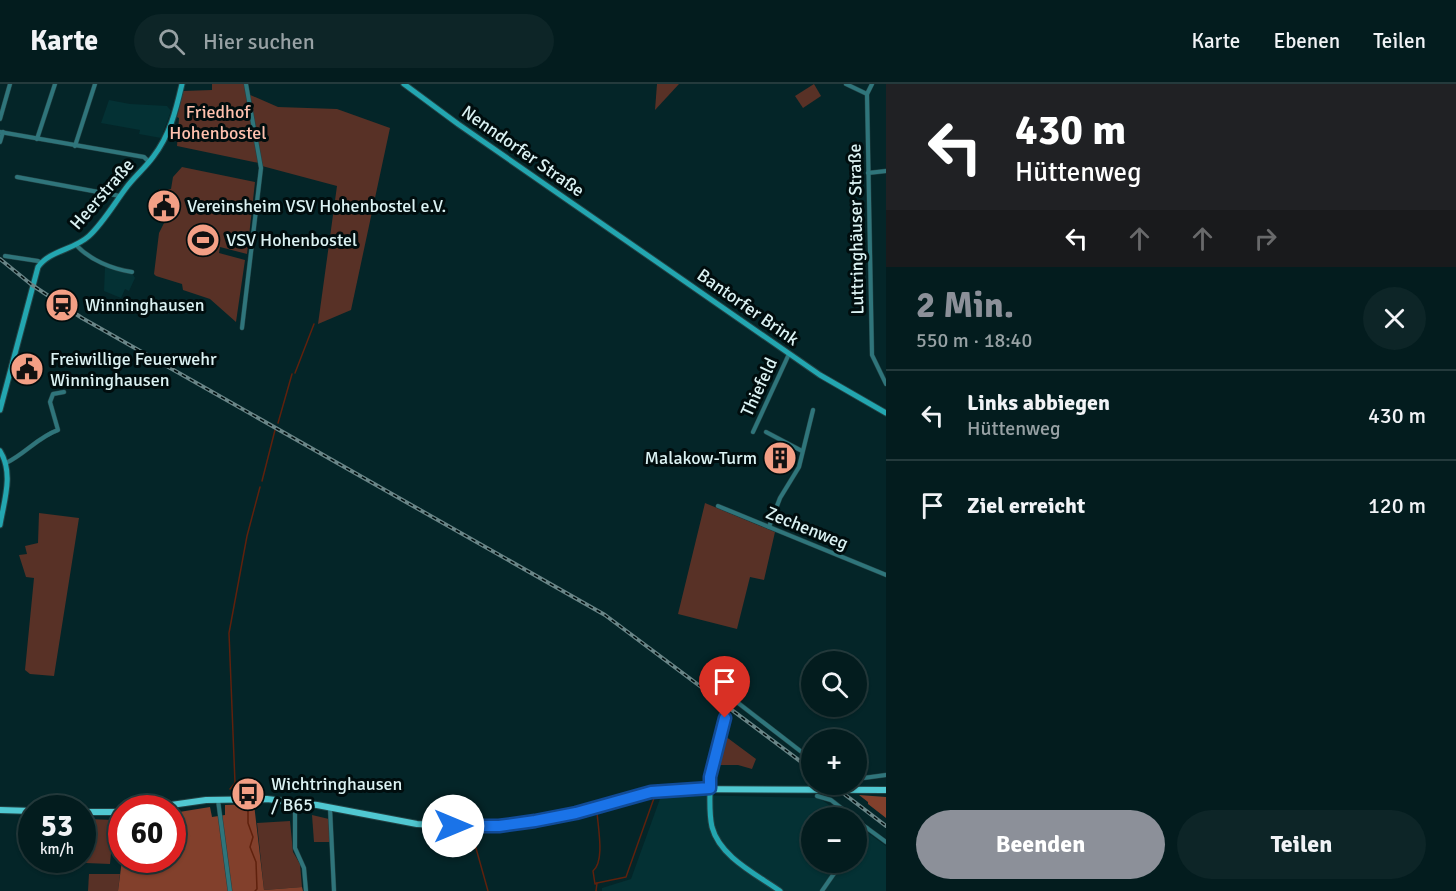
<!DOCTYPE html>
<html lang="de">
<head>
<meta charset="utf-8">
<style>
	body { margin:0; font-family:Signika,sans-serif; background:#0d2527; color:#f1f3f6; height:100vh; display:flex; flex-direction:column; font-size:22px; white-space:nowrap }
	* { box-sizing:border-box; margin:0 }
	p { font-size:20px; color:#97a1a4 }
	.icon { flex:none; width:33px; height:33px; fill:none; stroke:currentColor; stroke-width:2; stroke-linecap:round; stroke-linejoin:round }
	.map { position:relative; flex:1; overflow:hidden }
	.drawer { display:flex; flex-direction:column; background:#031c1e; width:570px }
	.drawer>* { flex:none }
	.guide { background:#202124; color:#fff; overflow:hidden }
	.controls { position:absolute; left:801px; top:567px; display:grid; gap:12px }
	.controls a { display:grid; place-items:center; width:66px; height:66px; border-radius:50%; background:#031c1e; box-shadow:0 2px 4px #0004,0 0 0 2px #243a3c; font-size:30px }
	.speed { position:absolute; left:18px; top:711px; display:flex; gap:12px; font-size:30px; font-weight:700; text-align:center }
	.speed>* { display:grid; place-content:center; width:78px; height:78px; border-radius:50%; background:#031c1e; box-shadow:0 2px 4px #0004,0 0 0 2px #243a3c; line-height:1 }
	.speed small { font-size:15px; font-weight:400 }
	.speed .limit { border:9px solid #d22; background:#fff; color:#111 }
	.pin { position:absolute; display:grid; place-items:center; width:51px; height:51px; color:#fff; margin:-62px -26px; border-radius:50% 50% 50% 0; rotate:-45deg; box-shadow:0 0 6px #0007 }
	.pin .icon { rotate:45deg }
	.me { position:absolute; width:66px; margin:-33px; rotate:90deg; stroke-linejoin:round; filter:drop-shadow(0 0 4px #0008) }
	.turn { display:flex; align-items:center; gap:21px; height:126px; padding:0 30px; font-size:27px }
	.turn .icon { width:78px; height:78px; stroke-width:2.5 }
	.turn b { display:block; font-size:42px; line-height:51px }
	.lanes { display:flex; align-items:center; height:57px; padding:0 30px; background:#0003; justify-content:center; gap:30px; direction:ltr }
	.lanes .off { opacity:.35 }
	.round { display:grid; place-items:center; flex:none; width:63px; height:63px; border-radius:32px; background:#0d2527 }
	.head { display:flex; align-items:center; justify-content:space-between; height:102px; padding:0 30px }
	h1 { font-size:36px; font-weight:700; line-height:45px; color:#8c9099 }
	.cta { display:flex; gap:12px; margin-top:auto; padding:12px 30px }
	.cta a { flex:1; height:69px; border-radius:36px; background:#8c9099; color:#fff; font-size:24px; font-weight:700; line-height:69px; text-align:center }
	.cta a+a { background:#0d2527; color:#f1f3f6 }
	ul { padding:0; list-style:none }
	li { display:flex; align-items:center; gap:18px; height:90px; padding:0 30px; border-top:2px solid #243a3c }
	li div { flex:1 }
	li b { display:block; font-size:22px }
	li em { font-style:normal }
	header { display:flex; align-items:center; gap:36px; box-sizing:border-box; height:84px; padding:0 30px; background:#031c1e; border-bottom:2px solid #243a3c }
	header strong { font-size:28px }
	nav { display:flex; gap:33px; margin-inline-start:auto; font-size:21px }
	.search { width:420px; height:54px; background:#0d2527; display:flex; align-items:center; gap:15px; box-sizing:border-box; padding:0 21px; border-radius:33px; color:#97a1a4; font-size:22px }
	main { display:flex; flex:1; min-height:0 }
	.map>svg:first-child { display:block }
	.built { fill:#043134 }
	.green { fill:#583126 }
	.forest { fill:#82402c }
	.lines { fill:none; stroke-linecap:round; stroke-linejoin:round }
	.stream { stroke:#5f210d; stroke-width:1.5 }
	.street-casing { stroke:#224244; stroke-width:5 }
	.secondary-casing { stroke:#224244; stroke-width:7 }
	.primary-casing { stroke:#224244; stroke-width:8 }
	.street { stroke:#2f757b; stroke-width:4 }
	.secondary { stroke:#23a6b0; stroke-width:5 }
	.primary { stroke:#50c8d1; stroke-width:6 }
	.rail-casing { stroke:#698587; stroke-width:4 }
	.rail { stroke:#000d0e; stroke-width:1.5; stroke-dasharray:4.5; stroke-linecap:butt }
	.route-casing { stroke:#114b97; stroke-width:15 }
	.route { stroke:#1a73e8; stroke-width:10 }
	.labels { text-anchor:middle; dominant-baseline:central; stroke-width:6; stroke-linejoin:round; paint-order:stroke }
	.park-label { font-size:18px; fill:#fec1ae; stroke:#000d0e }
	.street-label { font-size:18px; fill:#dbf2f3; stroke:#000d0e }
	.poi-label { font-size:18px; fill:#dbf2f3; stroke:#000d0e; text-anchor:start }
</style>
</head>
<body>
<header>
<strong>Karte</strong>
<div class="search"><svg class="icon" aria-label="search" viewBox="0 0 24 24"><circle cx="10" cy="10" r="6"/><path d="M15 15l6 6"/></svg>Hier suchen</div>
<nav><a>Karte</a><a>Ebenen</a><a>Teilen</a></nav>
</header>
<main>
<div class="map">
<svg width="886" height="807" viewBox="0 0 886 807">
	<rect width="100%" height="100%" fill="#042528"/>
	<g class="built">
		<polygon points="109,16 130,20 167,22 171,27 161,54 139,50 140,46 101,39"/>
		<polygon points="105,183 132,189 135,194 129,207 125,205 121,214 104,207"/>
		<polygon points="692,711 819,714 846,733 812,734 812,778 856,778 857,741 886,762 886,807 602,807 602,804 631,795 661,712"/>
	</g>
	<g class="green">
		<polygon points="212,0 245,0 259,79 177,62 179,34 177,33 183,7 212,6"/>
		<polygon points="657,0 679,0 655,26"/>
		<polygon points="814,0 821,12 803,24 795,12"/>
		<polygon points="248,10 278,23 337,25 390,44 351,226 318,240 337,102 262,82"/>
		<polygon points="182,83 255,98 247,170 220,163 219,169 245,176 236,238 210,215 183,206 182,200 156,192 154,190 159,149 165,137 156,135 159,105 171,105 173,93"/>
		<polygon points="705,419 775,448 764,496 750,493 737,545 678,530"/>
		<polygon points="39,429 79,434 54,592 30,590 25,586 34,494 26,493 19,471 27,470 25,462 38,459"/>
		<polygon points="725,652 756,675 752,685 738,681 718,681"/>
		<polygon points="312,731 329,735 331,758 314,758"/>
		<polygon points="88,735 114,736 110,780 86,779"/>
		<polygon points="290,737 293,768 300,780 302,803 264,806 257,739"/>
		<polygon points="89,790 120,790 118,807 88,807"/>
	</g>
	<g class="forest">
		<polygon points="859,711 886,713 886,734 868,720 868,718"/>
		<polygon points="254,720 264,806 302,803 303,807 118,807 122,776 172,776 173,729 210,723 212,733 225,731 225,721"/>
	</g>
	<g class="lines">
		<g class="stream">
			<polyline points="295,289 314,240"/>
			<polyline points="278,339 292,290"/>
			<polyline points="262,397 275,346"/>
			<polyline points="230,705 235,699 229,549 247,452 260,403"/>
			<polyline points="248,723 248,739 253,753 250,763 256,778 257,805 255,807"/>
			<path d="M597,728c1,16 8,49 -4,59l2,13 2,-1"/>
			<polyline points="472,750 488,807"/>
			<polyline points="596,807 597,799 626,793 654,714"/>
		</g>
		<defs>
			<g id="street">
				<polyline points="846,0 867,10"/>
				<polyline points="872,0 867,10 872,271 886,300"/>
				<polyline points="0,35 10,0"/>
				<polyline points="0,48 144,73 149,78"/>
				<polyline points="37,55 55,0"/>
				<polyline points="0,58 3,48"/>
				<polyline points="75,62 95,0"/>
				<polyline points="868,89 886,87"/>
				<polyline points="17,93 120,112"/>
				<path d="M76,161c14,15 36,24 56,27"/>
				<polyline points="5,172 38,177 41,179"/>
				<polyline points="242,244 261,84 246,0"/>
				<polyline points="753,348 789,270"/>
				<polyline points="766,348 802,367"/>
				<path d="M6,379c19,-9 32,-26 52,-33l-8,-28 3,-8 11,-2"/>
				<polyline points="718,422 886,491"/>
				<polyline points="769,443 780,414 799,383 813,326"/>
				<polyline points="739,584 732,610 733,615 812,676"/>
				<polyline points="856,695 886,691"/>
				<polyline points="710,704 710,693 725,634"/>
				<polyline points="817,712 831,716 854,734"/>
				<polyline points="218,716 230,807"/>
				<polyline points="295,718 295,764 304,784 306,807"/>
				<polyline points="330,724 334,807"/>
				<polyline points="856,736 886,758"/>
				<polyline points="856,759 867,744"/>
				<polyline points="822,807 842,778"/>
			</g>
			<g id="secondary">
				<polyline points="404,0 458,40 820,291 886,329"/>
				<path d="M0,326l38,-143c12,-17 36,-17 51,-31 14,-13 25,-32 37,-48 8,-11 19,-20 27,-31 17,-22 23,-47 29,-73"/>
				<path d="M0,367c14,22 4,50 0,74"/>
				<path d="M710,704c0,13 -1,26 2,39 8,30 44,47 68,64"/>
			</g>
			<g id="primary">
				<polyline points="150,724 206,716 267,715 317,721 417,740 477,743 545,736 645,709 671,705 886,706"/>
				<polyline points="0,726 32,727"/>
				<polyline points="82,728 122,728"/>
			</g>
		</defs>
		<use href="#street" class="street-casing"/>
		<use href="#secondary" class="secondary-casing"/>
		<use href="#primary" class="primary-casing"/>
		<use href="#street" class="street"/>
		<use href="#secondary" class="secondary"/>
		<use href="#primary" class="primary"/>
		<defs>
			<g id="rail">
				<polyline points="0,175 32,201 82,234 605,531 812,686"/>
				<polyline points="831,700 886,742"/>
			</g>
		</defs>
		<use href="#rail" class="rail-casing"/>
		<use href="#rail" class="rail"/>
	</g>
	<g class="lines">
		<defs>
			<polyline id="route" points="453,742 499,742 535,737 576,729 651,708 710,704 710,693 725,634"/>
		</defs>
		<use href="#route" class="route-casing"/>
		<use href="#route" class="route"/>
	</g>
	<defs>
		<symbol id="civic-disc" viewBox="-11 -11 22 22"><circle r="9.5" fill="#f39f85" stroke="#000d0e"/><path d="M-.6-6.5H3V-4.5H.6V-3L4-1V1h2V6H-6V1h2V-1L-.6-3ZM-1.2 2.5V6h2.4V2.5Z" fill="#111"/></symbol>
		<symbol id="stadium-disc" viewBox="-11 -11 22 22"><circle r="9.5" fill="#f39f85" stroke="#000d0e"/><path d="M0-5a6.5 5 0 1 0 0 10a6.5 5 0 1 0 0-10ZM-3.5-1.8h7v3.6h-7Z" fill="#111"/></symbol>
		<symbol id="station-disc" viewBox="-11 -11 22 22"><circle r="9.5" fill="#f39f85" stroke="#000d0e"/><path d="M-3-6H3Q5-6 5-4V2Q5 4 3 4L4.5 6H3L1.5 4h-3L-3 6H-4.5L-3 4Q-5 4-5 2V-4Q-5-6-3-6ZM-3.5-4v3h7v-3ZM-3.5 1v1.5H-2V1ZM2 1v1.5H3.5V1Z" fill="#111"/></symbol>
		<symbol id="building-disc" viewBox="-11 -11 22 22"><circle r="9.5" fill="#f39f85" stroke="#000d0e"/><path d="M-4-6H4V6H1V3H-1V6H-4ZM-2.5-4.3h1.7v1.8h-1.7ZM.8-4.3h1.7v1.8H.8ZM-2.5-1h1.7V.8h-1.7ZM.8-1h1.7V.8H.8Z" fill="#111"/></symbol>
		<symbol id="bus-disc" viewBox="-11 -11 22 22"><circle r="9.5" fill="#f39f85" stroke="#000d0e"/><path d="M-5-6H5V4H4V6H2V4H-2V6H-4V4H-5ZM-3.5-4V0h7V-4ZM-3.5 1.2v1.5H-2V1.2ZM2 1.2v1.5H3.5V1.2Z" fill="#111"/></symbol>
	</defs>
	<g fill-rule="evenodd">
		<use href="#civic-disc" x="145" y="103" width="38" height="38"/>
		<use href="#stadium-disc" x="184" y="137" width="38" height="38"/>
		<use href="#station-disc" x="43" y="202" width="38" height="38"/>
		<use href="#civic-disc" x="8" y="266" width="38" height="38"/>
		<use href="#building-disc" x="761" y="355" width="38" height="38"/>
		<use href="#bus-disc" x="229" y="691" width="38" height="38"/>
	</g>
	<g class="labels">
		<g class="park-label">
			<text x="218" y="28">Friedhof<tspan x="218" dy="21">Hohenbostel</tspan></text>
		</g>
		<g class="street-label">
			<text transform="translate(523 67) rotate(35)">Nenndorfer Straße</text>
			<text transform="translate(102 110) rotate(-49)">Heerstraße</text>
			<text transform="translate(856 145) rotate(-91)">Luttringhäuser Straße</text>
			<text transform="translate(748 223) rotate(35)">Bantorfer Brink</text>
			<text transform="translate(759 303) rotate(-65)">Thiefeld</text>
			<text transform="translate(807 444) rotate(22)">Zechenweg</text>
		</g>
		<g class="poi-label">
			<text x="187" y="122">Vereinsheim VSV Hohenbostel e.V.</text>
			<text x="226" y="156">VSV Hohenbostel</text>
			<text x="85" y="221">Winninghausen</text>
			<text x="50" y="275">Freiwillige Feuerwehr<tspan x="50" dy="21">Winninghausen</tspan></text>
			<text x="757" y="374" text-anchor="end">Malakow-Turm</text>
			<text x="271" y="700">Wichtringhausen<tspan x="271" dy="21">/ B65</tspan></text>
		</g>
	</g>
</svg>
<div class="controls">
<a><svg class="icon" aria-label="search" viewBox="0 0 24 24"><circle cx="10" cy="10" r="6"/><path d="M15 15l6 6"/></svg></a>
<a>+</a>
<a>−</a>
</div>
<div class="speed"><div>53<small>km/h</small></div><div class="limit">60</div></div>
<div class="pin" style="left:725px;top:634px;background:#d93025"><svg class="icon" aria-label="arrive" viewBox="0 0 24 24"><path d="M6 21V4h12l-3 4 3 4H6"/></svg></div>
<svg class="me" style="left:453px;top:742px" viewBox="-20 -20 40 40"><circle r="19" fill="#fff"/><path d="M0-13L10 11 0 6-10 11z" fill="#1a73e8"/></svg>
</div>
<section class="drawer">
<div class="guide">
<div class="turn"><svg class="icon" aria-label="left" viewBox="0 0 24 24"><path d="M17 20v-9H6M10 6l-5 5 5 5"/></svg><div><b>430 m</b>Hüttenweg</div></div>
<div class="lanes"><svg class="icon" aria-label="left" viewBox="0 0 24 24"><path d="M17 20v-9H6M10 6l-5 5 5 5"/></svg><svg class="icon off" aria-label="ahead" viewBox="0 0 24 24"><path d="M12 20V5M6 11l6-6 6 6"/></svg><svg class="icon off" aria-label="ahead" viewBox="0 0 24 24"><path d="M12 20V5M6 11l6-6 6 6"/></svg><svg class="icon off" aria-label="right" viewBox="0 0 24 24"><path d="M7 20v-9h11M14 6l5 5-5 5"/></svg></div>
</div>
<div class="head"><div><h1>2 Min.</h1><p>550 m · 18:40</p></div><a class="round"><svg class="icon" aria-label="close" viewBox="0 0 24 24"><path d="M6 6l12 12M18 6L6 18"/></svg></a></div>
<ul>
<li><svg class="icon" aria-label="left" viewBox="0 0 24 24"><path d="M17 20v-9H6M10 6l-5 5 5 5"/></svg><div><b>Links abbiegen</b><p>Hüttenweg</p></div><em>430 m</em></li>
<li><svg class="icon" aria-label="arrive" viewBox="0 0 24 24"><path d="M6 21V4h12l-3 4 3 4H6"/></svg><div><b>Ziel erreicht</b></div><em>120 m</em></li>
</ul>
<div class="cta"><a>Beenden</a><a>Teilen</a></div>
</section>
</main>
</body>
</html>
